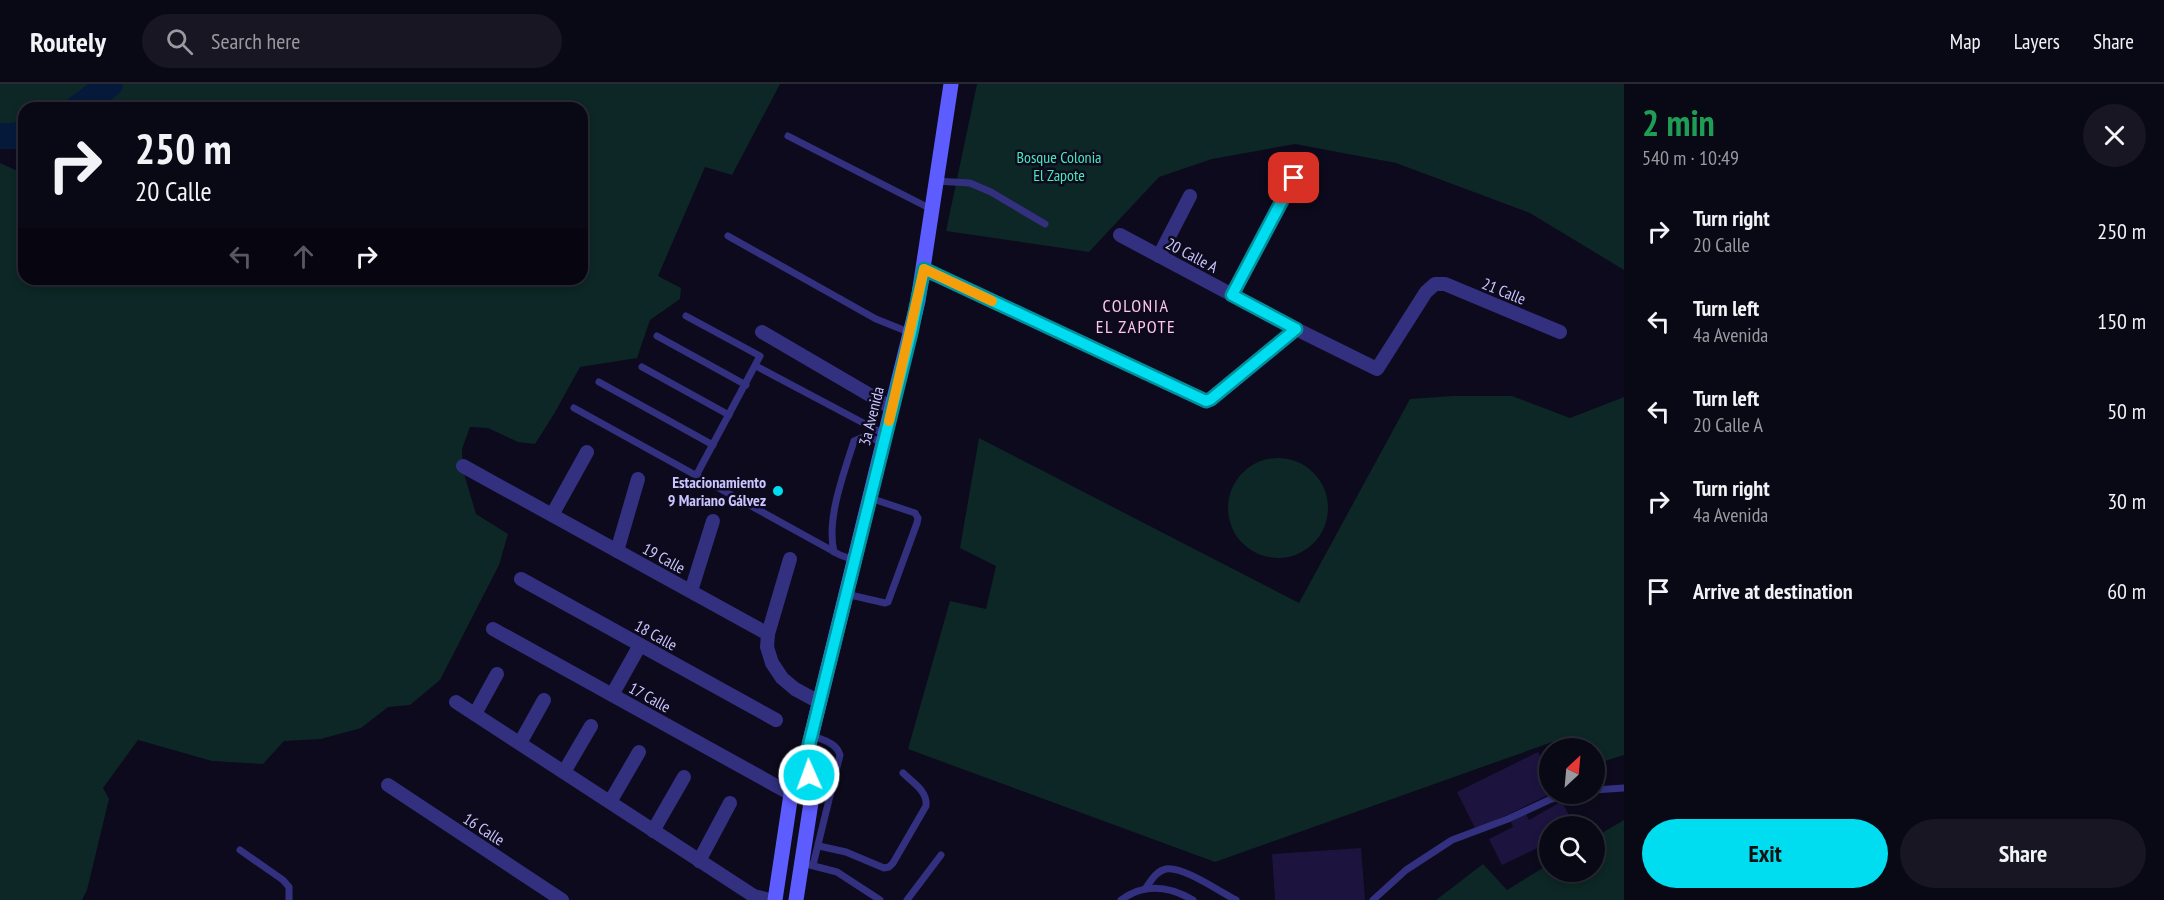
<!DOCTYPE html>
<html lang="en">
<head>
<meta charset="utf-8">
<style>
	body { margin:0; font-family:"PT Sans Narrow",sans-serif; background:#171622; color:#f1f3f6; height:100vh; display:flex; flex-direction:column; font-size:22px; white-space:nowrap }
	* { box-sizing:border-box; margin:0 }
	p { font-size:20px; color:#999aa0 }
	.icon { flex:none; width:33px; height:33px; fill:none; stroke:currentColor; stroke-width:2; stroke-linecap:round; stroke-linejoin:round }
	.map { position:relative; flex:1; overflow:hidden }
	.drawer { display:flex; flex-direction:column; background:#090815; width:540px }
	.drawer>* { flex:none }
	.banner { position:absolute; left:18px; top:18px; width:570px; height:183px; border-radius:18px; box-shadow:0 3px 9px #0003,0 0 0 2px #292934; background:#090815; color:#f1f3f6; overflow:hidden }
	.needle { width:39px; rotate:26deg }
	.fabs { position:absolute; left:1539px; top:654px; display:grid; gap:12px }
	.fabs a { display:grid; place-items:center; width:66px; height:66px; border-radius:50%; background:#090815; box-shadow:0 3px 9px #0003,0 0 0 2px #292934; font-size:30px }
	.pin { position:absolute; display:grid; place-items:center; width:51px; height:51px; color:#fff; margin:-26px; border-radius:12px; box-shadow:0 3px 9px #0006 }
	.me { position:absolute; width:66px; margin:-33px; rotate:358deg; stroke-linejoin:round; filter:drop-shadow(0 0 4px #0008) }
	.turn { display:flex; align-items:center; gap:21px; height:126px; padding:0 18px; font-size:27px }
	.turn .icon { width:78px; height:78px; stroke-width:2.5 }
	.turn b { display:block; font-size:42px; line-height:51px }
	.lanes { display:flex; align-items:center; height:57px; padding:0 18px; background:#0003; justify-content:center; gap:30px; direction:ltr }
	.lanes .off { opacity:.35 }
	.round { display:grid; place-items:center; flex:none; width:63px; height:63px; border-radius:32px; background:#171622 }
	.summary { display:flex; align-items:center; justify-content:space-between; height:102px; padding:0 18px }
	h1 { font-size:36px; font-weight:700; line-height:45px; color:#1e9e55 }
	.cta { display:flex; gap:12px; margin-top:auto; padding:12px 18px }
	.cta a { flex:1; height:69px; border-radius:36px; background:#00ddf0; color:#111; font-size:24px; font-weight:700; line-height:69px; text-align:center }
	.cta a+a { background:#171622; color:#f1f3f6 }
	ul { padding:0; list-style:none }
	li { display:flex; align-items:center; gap:18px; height:90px; padding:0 18px }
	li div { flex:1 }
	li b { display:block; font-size:22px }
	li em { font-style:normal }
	header { display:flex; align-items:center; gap:36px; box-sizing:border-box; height:84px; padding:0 30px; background:#090815; border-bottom:2px solid #292934 }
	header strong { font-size:28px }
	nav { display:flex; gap:33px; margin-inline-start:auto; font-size:21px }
	.search { width:420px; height:54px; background:#171622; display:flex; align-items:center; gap:15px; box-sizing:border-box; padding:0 21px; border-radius:33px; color:#999aa0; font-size:22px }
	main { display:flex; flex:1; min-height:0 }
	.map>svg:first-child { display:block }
	.green { fill:#0c2725 }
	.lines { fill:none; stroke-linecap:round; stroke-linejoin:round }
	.river { stroke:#05193a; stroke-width:26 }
	.building { fill:#1c143f }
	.lane { stroke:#32307f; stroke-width:7 }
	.street { stroke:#32307f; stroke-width:14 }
	.secondary { stroke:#5d5cff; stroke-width:15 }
	.route-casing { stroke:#00909c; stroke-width:15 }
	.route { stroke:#00ddf0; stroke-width:10 }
	.slow { stroke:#f59e0b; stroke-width:10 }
	.poi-dot { fill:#00ddf0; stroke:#0c0a1c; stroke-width:2 }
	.labels { text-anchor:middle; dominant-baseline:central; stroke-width:5; stroke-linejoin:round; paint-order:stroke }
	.park-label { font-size:16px; fill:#48e8bd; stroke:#0c0a1c }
	.street-label { font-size:16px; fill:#cac5ff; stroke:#0c0a1c }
	.poi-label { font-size:16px; font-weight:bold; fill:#cac5ff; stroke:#0c0a1c; text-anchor:end }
	.neighbourhood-label { font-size:18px; letter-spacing:1.5px; fill:#ffc7ec; stroke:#0c0a1c }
</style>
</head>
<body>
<header>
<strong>Routely</strong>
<div class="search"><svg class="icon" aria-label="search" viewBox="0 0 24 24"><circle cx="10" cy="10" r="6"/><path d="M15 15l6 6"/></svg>Search here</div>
<nav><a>Map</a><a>Layers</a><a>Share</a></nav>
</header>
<main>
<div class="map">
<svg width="1624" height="816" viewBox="0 0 1624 816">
	<rect width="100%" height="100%" fill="#0c0a1c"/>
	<g class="green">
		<polygon points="0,0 88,0 79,24 24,24 24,69 14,60 0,53"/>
		<polygon points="99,0 780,0 732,91 705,83 658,192 681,204 680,215 650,236 637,274 580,283 554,330 535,360 518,358 488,344 470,343 462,365 463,386 476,430 508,450 499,481 440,596 410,621 388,623 361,644 321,655 284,657 263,680 212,677 138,656 103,704 109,715 87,806 82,816 0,816 0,79 24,90 24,195 582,195 582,24 93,24"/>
		<polygon points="977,0 1624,0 1624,186 1530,129 1396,79 1295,60 1212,75 1159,93 1089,168 946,147"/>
		<polygon points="1453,312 1512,312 1570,334 1624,313 1624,671 1595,680 1594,664 1561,664 1558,656 1215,778 908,665 950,517 986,525 996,482 960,464 979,354 1299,519 1410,315"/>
		<circle cx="1278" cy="424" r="50"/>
		<polygon points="1624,736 1624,816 1436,816 1483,780 1507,806 1549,780 1550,788 1594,788 1595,753"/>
	</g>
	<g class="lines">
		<g class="river">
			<polyline points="78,24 110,0"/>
			<polyline points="0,52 15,52 24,49"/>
		</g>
	</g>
	<g class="building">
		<polygon points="1538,668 1550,692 1550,710 1476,746 1457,708"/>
		<polygon points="1562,717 1574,742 1550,742 1550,758 1502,781 1489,755 1513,743 1511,738 1526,730 1529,736"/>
		<polygon points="1361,764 1365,816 1275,816 1272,770"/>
	</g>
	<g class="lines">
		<g class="lane">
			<polyline points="788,52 931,125"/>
			<polyline points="935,97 970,99 991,108 1045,140"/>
			<polyline points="728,152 876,235 911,249"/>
			<polyline points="686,232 760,272 697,390"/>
			<polyline points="657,252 746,301"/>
			<polyline points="756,282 886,351"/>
			<polyline points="642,283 729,331"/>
			<polyline points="599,298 713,361"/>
			<polyline points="574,324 840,471 854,476"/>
			<path d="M834,468c-8,-33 10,-79 20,-111l12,-5 18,7"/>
			<polyline points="846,510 885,519 888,518 917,439 918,434 915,429 870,414"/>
			<path d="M811,651c11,5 25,7 29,20l-27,110"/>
			<polyline points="1594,706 1624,704"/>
			<path d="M819,762l27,6 38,16 5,-1 4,-4 33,-57c2,-15 -14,-24 -23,-33"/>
			<polyline points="240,766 283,796 289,803 289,816"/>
			<polyline points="810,781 837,788 880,816"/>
			<path d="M1145,805c6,-8 11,-18 21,-20 17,-3 54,23 70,31"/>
			<polyline points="907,816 941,771"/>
			<path d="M1121,816c23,-17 48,-14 72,0"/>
			<polyline points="1373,816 1406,786 1452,756 1508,735 1549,716 1569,710"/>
		</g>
		<g class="street">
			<polyline points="1120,151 1296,245 1377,285 1426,208 1435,200 1445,200 1560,248"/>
			<polyline points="1159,172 1190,112"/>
			<polyline points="924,185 1206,317 1211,315 1296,245"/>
			<polyline points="1232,211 1294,95"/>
			<polyline points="762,248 892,324"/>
			<polyline points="463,382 768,550"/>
			<polyline points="552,431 587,368"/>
			<polyline points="617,467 638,395"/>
			<polyline points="790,475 768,550 767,563 772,579 782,594 795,605 819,618"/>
			<polyline points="521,495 776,636"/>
			<polyline points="691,507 713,437"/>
			<polyline points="493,545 791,710"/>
			<polyline points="612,611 640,561"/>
			<polyline points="456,618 754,812 770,816"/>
			<polyline points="475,630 497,590"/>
			<polyline points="520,659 544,616"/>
			<polyline points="564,688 591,642"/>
			<polyline points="388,701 562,816"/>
			<polyline points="610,718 639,668"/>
			<polyline points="653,747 684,693"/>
			<polyline points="699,777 730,719"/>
		</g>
		<g class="secondary">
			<polyline points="775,816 791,710 807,669 918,217 951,0"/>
			<polyline points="796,816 812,712 807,672"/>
		</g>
	</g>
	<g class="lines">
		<defs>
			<polyline id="route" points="809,691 807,669 911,249 924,185 1206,317 1211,315 1296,245 1232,211 1294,94"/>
		</defs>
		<use href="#route" class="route-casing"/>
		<use href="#route" class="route"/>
		<polyline class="slow" points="889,337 924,185 992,217"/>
	</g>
	<circle class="poi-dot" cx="778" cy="407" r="6"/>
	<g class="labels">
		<g class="park-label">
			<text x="1059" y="73">Bosque Colonia<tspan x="1059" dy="18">El Zapote</tspan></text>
		</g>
		<g class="street-label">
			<text transform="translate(1192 171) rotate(28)">20 Calle A</text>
			<text transform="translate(1504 207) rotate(22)">21 Calle</text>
			<text transform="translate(871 332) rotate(-76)">3a Avenida</text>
			<text transform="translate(664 474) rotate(29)">19 Calle</text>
			<text transform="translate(656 551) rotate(29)">18 Calle</text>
			<text transform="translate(650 613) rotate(29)">17 Calle</text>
			<text transform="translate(484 745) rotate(33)">16 Calle</text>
		</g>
		<g class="poi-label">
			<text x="766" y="398">Estacionamiento<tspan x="766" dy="18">9 Mariano Gálvez</tspan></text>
		</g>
		<g class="neighbourhood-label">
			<text x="1136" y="221">COLONIA<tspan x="1136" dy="21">EL ZAPOTE</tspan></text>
		</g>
	</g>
</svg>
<div class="fabs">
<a><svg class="needle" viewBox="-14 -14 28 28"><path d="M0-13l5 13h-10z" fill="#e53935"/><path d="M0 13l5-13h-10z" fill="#999aa0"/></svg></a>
<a><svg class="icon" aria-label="search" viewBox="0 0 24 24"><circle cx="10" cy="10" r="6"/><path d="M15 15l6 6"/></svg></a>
</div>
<div class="pin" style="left:1294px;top:94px;background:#d93025"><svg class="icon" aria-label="arrive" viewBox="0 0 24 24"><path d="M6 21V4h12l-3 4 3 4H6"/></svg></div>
<svg class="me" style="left:809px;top:691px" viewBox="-20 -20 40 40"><circle r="17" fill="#00ddf0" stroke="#fff" stroke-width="3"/><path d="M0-11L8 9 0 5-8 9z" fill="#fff"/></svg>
<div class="banner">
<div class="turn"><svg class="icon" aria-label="right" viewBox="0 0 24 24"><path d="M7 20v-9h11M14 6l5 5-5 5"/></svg><div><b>250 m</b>20 Calle</div></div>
<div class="lanes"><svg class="icon off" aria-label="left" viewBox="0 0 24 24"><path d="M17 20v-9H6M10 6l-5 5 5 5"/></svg><svg class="icon off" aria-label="ahead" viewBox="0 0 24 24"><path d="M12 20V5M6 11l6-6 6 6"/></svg><svg class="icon" aria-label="right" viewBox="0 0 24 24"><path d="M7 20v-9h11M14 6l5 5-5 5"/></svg></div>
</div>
</div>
<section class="drawer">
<div class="summary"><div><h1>2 min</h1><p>540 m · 10:49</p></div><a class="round"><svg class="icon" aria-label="close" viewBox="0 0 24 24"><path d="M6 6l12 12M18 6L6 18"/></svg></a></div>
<ul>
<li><svg class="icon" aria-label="right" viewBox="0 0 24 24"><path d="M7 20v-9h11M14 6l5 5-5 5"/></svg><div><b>Turn right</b><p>20 Calle</p></div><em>250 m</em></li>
<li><svg class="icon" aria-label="left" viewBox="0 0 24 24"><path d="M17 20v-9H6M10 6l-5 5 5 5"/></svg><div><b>Turn left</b><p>4a Avenida</p></div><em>150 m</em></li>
<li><svg class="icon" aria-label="left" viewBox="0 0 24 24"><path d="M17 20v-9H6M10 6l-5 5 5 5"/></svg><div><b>Turn left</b><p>20 Calle A</p></div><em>50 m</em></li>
<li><svg class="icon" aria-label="right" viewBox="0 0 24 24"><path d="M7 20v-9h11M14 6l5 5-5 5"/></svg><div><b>Turn right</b><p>4a Avenida</p></div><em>30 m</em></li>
<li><svg class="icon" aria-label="arrive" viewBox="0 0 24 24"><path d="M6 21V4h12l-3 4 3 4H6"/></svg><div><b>Arrive at destination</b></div><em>60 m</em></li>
</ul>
<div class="cta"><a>Exit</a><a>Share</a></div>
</section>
</main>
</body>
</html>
